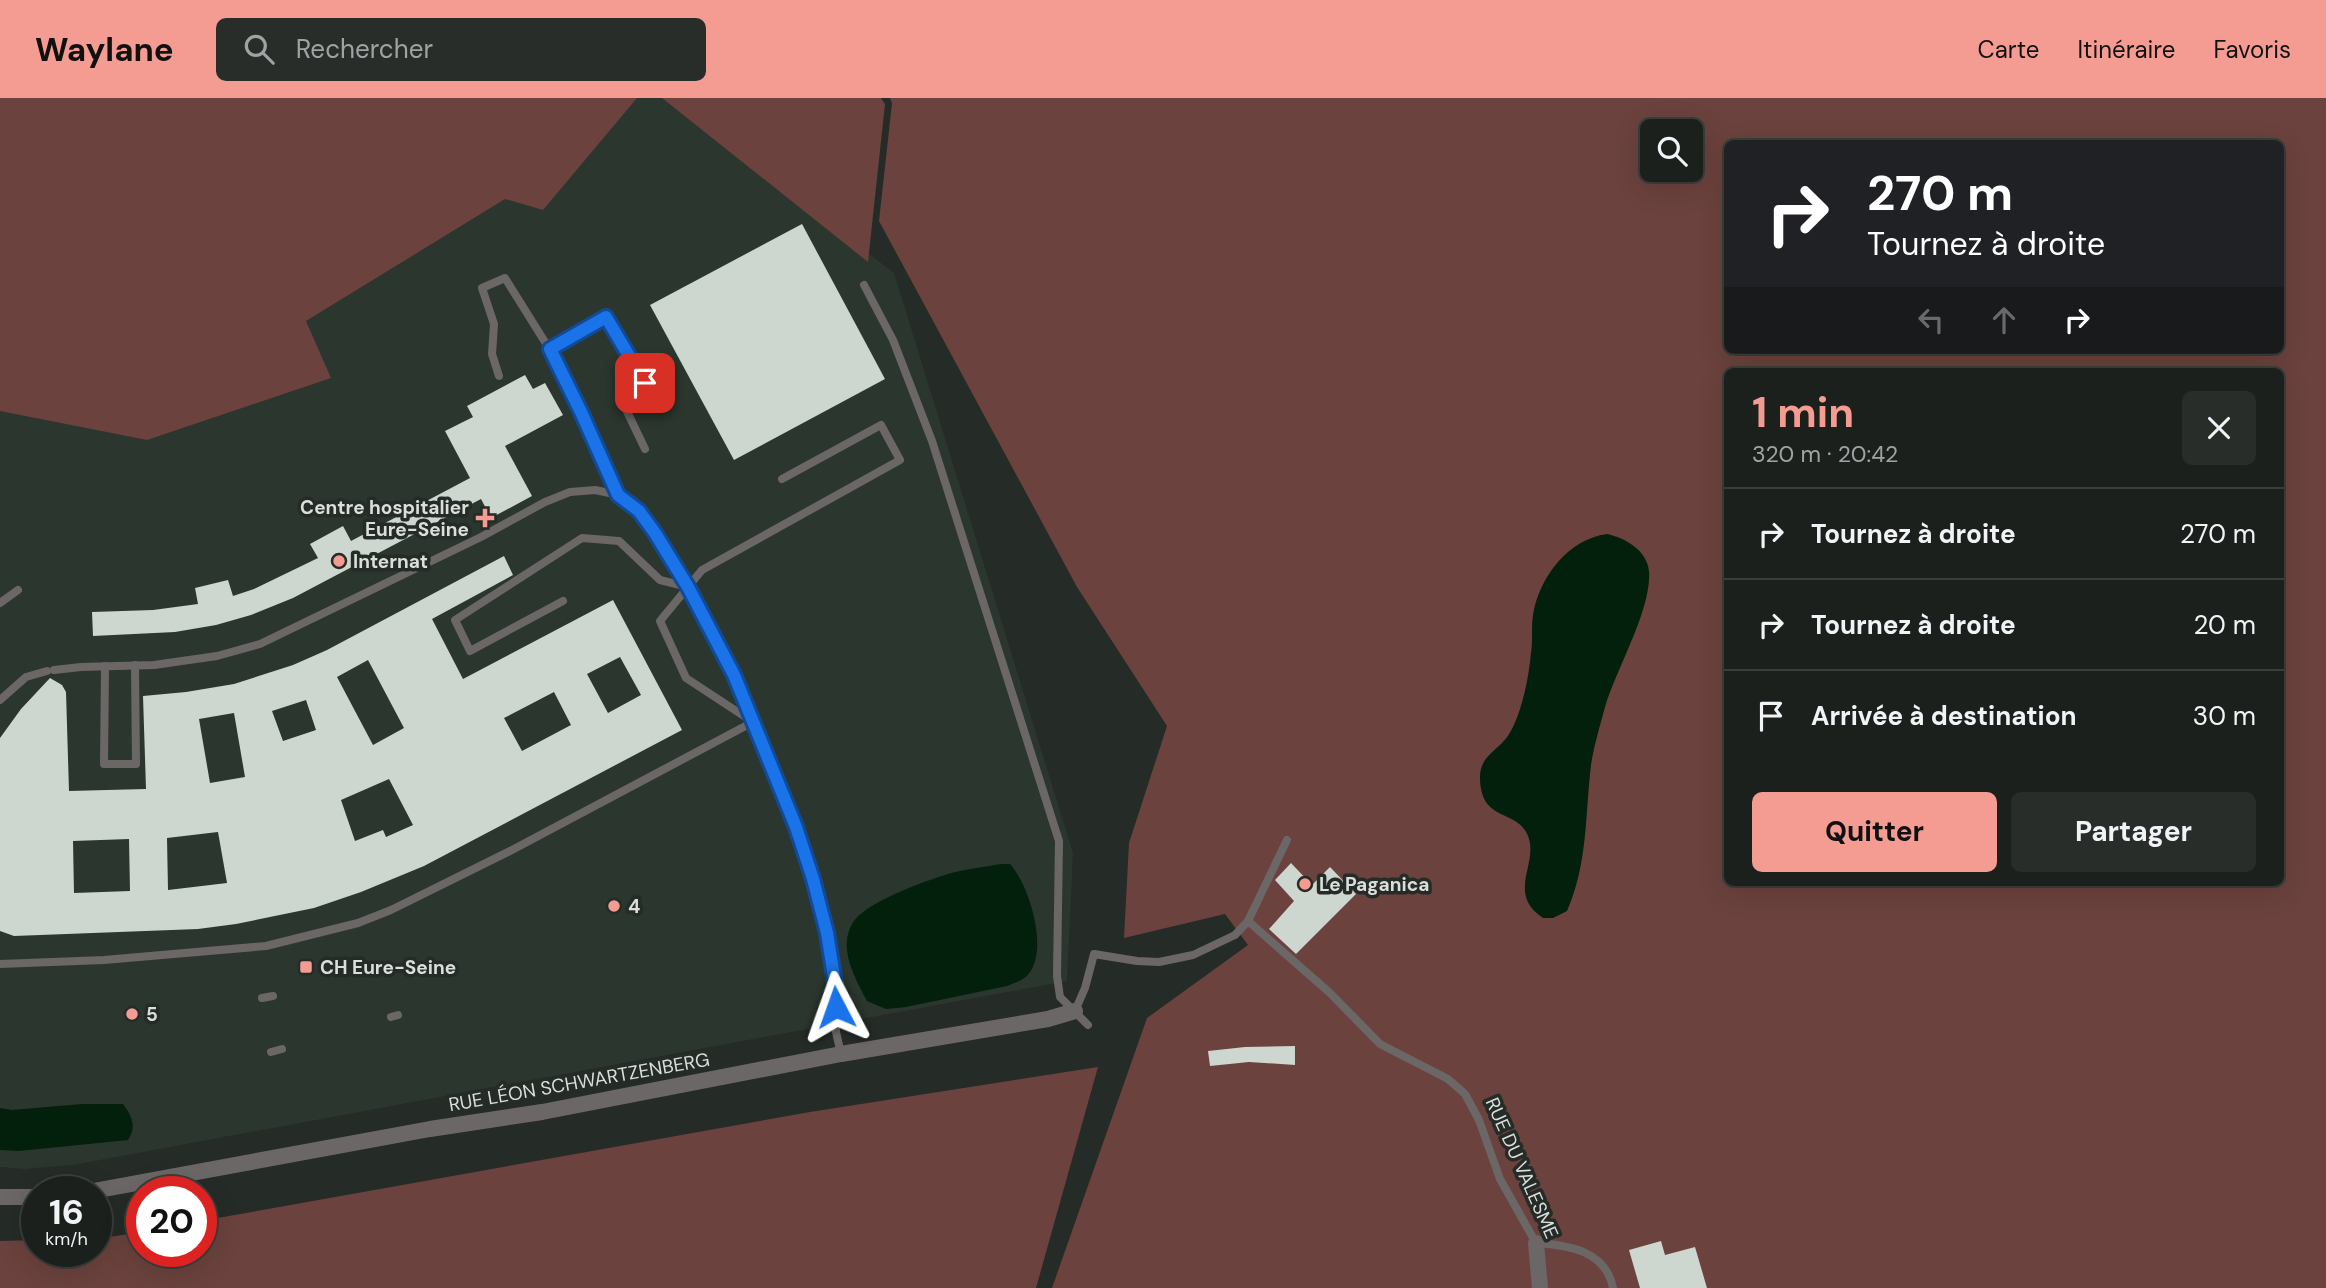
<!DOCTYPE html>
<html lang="fr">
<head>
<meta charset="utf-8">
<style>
	body { margin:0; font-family:"DM Sans",sans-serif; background:#292d29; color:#f1f3f6; height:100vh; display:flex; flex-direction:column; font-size:26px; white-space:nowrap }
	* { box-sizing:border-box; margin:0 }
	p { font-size:23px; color:#a0a3a3 }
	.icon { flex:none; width:38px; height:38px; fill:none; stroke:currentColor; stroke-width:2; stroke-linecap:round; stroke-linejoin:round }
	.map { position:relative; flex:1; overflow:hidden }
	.side { position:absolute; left:1724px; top:270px; width:560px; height:518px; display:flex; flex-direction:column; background:#1c201c; border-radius:10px; box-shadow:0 7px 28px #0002,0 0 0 2px #3a3e3b }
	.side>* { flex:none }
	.banner { position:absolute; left:1724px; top:42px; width:560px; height:214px; border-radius:10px; box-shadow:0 7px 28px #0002,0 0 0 2px #3a3e3b; background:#202124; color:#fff; overflow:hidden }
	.fabs { position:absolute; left:1640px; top:21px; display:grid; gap:14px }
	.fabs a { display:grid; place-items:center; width:63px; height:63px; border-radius:10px; background:#1c201c; box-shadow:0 7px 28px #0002,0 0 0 2px #3a3e3b; font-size:35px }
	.speed { position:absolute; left:21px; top:1078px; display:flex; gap:14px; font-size:35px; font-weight:700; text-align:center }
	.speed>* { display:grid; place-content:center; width:91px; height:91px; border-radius:50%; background:#1c201c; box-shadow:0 7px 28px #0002,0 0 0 2px #3a3e3b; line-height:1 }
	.speed small { font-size:18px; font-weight:400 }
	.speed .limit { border:10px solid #d22; background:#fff; color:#111 }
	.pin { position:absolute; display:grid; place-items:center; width:60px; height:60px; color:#fff; margin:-30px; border-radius:14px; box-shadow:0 4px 10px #0006 }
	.me { position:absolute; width:77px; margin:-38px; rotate:356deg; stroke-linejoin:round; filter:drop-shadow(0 0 5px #0008) }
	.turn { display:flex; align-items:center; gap:24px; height:147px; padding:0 28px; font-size:32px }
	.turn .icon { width:91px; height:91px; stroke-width:2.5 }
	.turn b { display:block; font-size:49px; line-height:60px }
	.lanes { display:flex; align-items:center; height:66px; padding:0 28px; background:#0003; justify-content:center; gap:35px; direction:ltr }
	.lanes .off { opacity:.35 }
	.round { display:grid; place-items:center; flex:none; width:74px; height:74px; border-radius:10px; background:#292d29 }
	.overview { display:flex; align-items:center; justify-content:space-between; height:119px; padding:0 28px }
	h1 { font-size:42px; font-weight:700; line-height:52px; color:#f59c92 }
	.cta { display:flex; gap:14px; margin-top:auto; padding:14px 28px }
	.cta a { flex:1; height:80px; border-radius:10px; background:#f59c92; color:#111; font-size:28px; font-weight:700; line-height:80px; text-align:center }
	.cta a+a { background:#292d29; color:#f1f3f6 }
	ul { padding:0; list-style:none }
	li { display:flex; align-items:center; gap:21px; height:91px; padding:0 28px; border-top:2px solid #3a3e3b }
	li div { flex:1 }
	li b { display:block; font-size:26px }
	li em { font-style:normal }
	header { display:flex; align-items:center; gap:42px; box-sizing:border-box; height:98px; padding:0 35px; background:#f59c92; color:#111 }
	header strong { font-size:33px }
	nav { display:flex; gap:38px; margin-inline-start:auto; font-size:24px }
	.search { width:490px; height:63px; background:#292d29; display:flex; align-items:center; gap:18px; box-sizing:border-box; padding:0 24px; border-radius:10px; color:#a0a3a3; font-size:26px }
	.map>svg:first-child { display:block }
	.built { fill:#2b362e }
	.green { fill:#6b423d; fill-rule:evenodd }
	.water { fill:#02200b }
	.building { fill:#cdd6cf; fill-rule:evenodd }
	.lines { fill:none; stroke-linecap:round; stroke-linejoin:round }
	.lane { stroke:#6c6767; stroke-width:8 }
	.street { stroke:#6c6767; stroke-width:16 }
	.route-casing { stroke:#114b97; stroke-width:18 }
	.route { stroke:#1a73e8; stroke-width:12 }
	.poi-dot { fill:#f59c92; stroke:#252b26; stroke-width:2.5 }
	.labels { text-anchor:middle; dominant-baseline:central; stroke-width:7; stroke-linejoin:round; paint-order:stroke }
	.poi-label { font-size:19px; font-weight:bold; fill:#dadfdb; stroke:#252b26; text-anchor:start }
	.street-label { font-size:19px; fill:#dadfdb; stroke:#252b26 }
</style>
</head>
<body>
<header>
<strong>Waylane</strong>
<div class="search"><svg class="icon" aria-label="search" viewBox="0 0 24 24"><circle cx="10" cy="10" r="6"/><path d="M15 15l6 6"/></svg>Rechercher</div>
<nav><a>Carte</a><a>Itinéraire</a><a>Favoris</a></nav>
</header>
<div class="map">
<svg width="2326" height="1190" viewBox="0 0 2326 1190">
	<rect width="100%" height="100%" fill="#252b26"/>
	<polygon class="built" points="139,0 667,0 894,175 1073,755 1067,883 73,1067 25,1071 0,1069 0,250"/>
	<g class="green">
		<polygon points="0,0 637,0 543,112 505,101 306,223 331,280 147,342 0,313"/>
		<polygon points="662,0 881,0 885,6 868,164"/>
		<path d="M890,0h1436v1190h-1274l95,-270 101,-73 -23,-31 -101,24 5,-95 38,-117 -90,-139 -198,-366 13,-118zM1652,33h38v39h-38zM1727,46h553v206h-553zM1727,273h553v511h-553z"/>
		<polygon points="1098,969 1036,1190 0,1190 0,1143 37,1142 37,1153 96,1153 96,1141 142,1134 142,1153 201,1153 201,1123 810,1014"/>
	</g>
	<g class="water">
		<path d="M1607,436c18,4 40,16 42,37 3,38 -33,98 -44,136 -5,19 -11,38 -14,58 -6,50 -3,98 -24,146l-14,7h-10c-36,-24 -6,-52 -14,-79 -9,-32 -49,-14 -49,-62 0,-17 11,-23 22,-34 8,-8 12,-18 16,-28 7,-20 11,-41 13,-62 2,-13 0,-25 2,-38 6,-37 35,-76 74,-81z"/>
		<path d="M1001,766h9c19,21 38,82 20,108 -5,8 -14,10 -23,14l-101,21 -20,2 -19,-8c-12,-23 -29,-52 -15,-77 11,-21 73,-43 96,-50 17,-5 36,-7 53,-10z"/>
		<path d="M82,1006h41c9,12 14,23 5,36l-109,11 -19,-1v-42l12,2z"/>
	</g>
	<g class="building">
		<polygon points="802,126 885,281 734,362 650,207"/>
		<polygon points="525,277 533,291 545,285 563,317 505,348 532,398 491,420 481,401 293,500 251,517 216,527 175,534 93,538 92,514 153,512 198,506 195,490 228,482 233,498 254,491 318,460 310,446 343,428 351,443 470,380 445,333 473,319 467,308"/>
		<path d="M504,458l9,19 -81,44 31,60 150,-79 69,130 -258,136 -63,26 -47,16 -78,16 -38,5 -184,7 -14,-5v-193l21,-29 29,-31 12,7 4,7 3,99 77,-2 -3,-93 43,-4 48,-8 59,-19 34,-15zM620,559l21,38 -33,18 -21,-39zM368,562l36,68 -31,17 -36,-68zM554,594l17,33 -49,26 -18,-33zM306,602l10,30 -33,11 -11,-30zM234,615l11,64 -35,6 -11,-64zM389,681l24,46 -27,12 -3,-7 -28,11 -14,-41zM218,734l9,51 -59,7 -1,-52zM129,741l1,52 -56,2 -1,-52z"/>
		<polygon points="1291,765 1312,787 1330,769 1356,796 1296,856 1269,831 1294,803 1275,782"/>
		<polygon points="1295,948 1295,967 1249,964 1210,968 1208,953 1245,949"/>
		<polygon points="1661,1143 1665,1157 1695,1149 1707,1190 1640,1190 1629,1152"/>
	</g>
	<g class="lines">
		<g class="lane">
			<polyline points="864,187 893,242 932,343 1059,743 1057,878 1060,899 1088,927"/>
			<polyline points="550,252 606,219 645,285 622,303 645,351"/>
			<polyline points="499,278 492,256 494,226 482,190 505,180 550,252 581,314 619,397"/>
			<polyline points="563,503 470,553 455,522 582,440 619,443 660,482 688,489 702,472 900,362 881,327 782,381"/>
			<polyline points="0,505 18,492"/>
			<polyline points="105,568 104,666 136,666 135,567"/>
			<polyline points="54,572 81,569 154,567 217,558 260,546 481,439 545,404 570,394 595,392 619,397 639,413 655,435 722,551 796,728 827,835 836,885 836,934 841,956"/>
			<polyline points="0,602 26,579 47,573"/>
			<path d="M1248,823l82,72 50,51 68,35 17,15 14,26 21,59 36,64c33,2 70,8 77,45"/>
			<polyline points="0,866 104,862 266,848 358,825 391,812 512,752 753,624 686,580 660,523 688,489"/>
			<polyline points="374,869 380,867"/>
			<polyline points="262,900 273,898"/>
			<polyline points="1075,913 1085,890 1094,856 1137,863 1159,864 1193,857 1235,837 1248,823 1287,742"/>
			<polyline points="391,919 398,917"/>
			<polyline points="271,954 282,951"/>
		</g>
		<g class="street">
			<polyline points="88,1094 430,1031 542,1014 841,956 1048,921 1075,913"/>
			<polyline points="0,1099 37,1099"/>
			<polyline points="1536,1145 1540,1190"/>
		</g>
	</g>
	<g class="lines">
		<defs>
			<polyline id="route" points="645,285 606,219 550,251 581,314 618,397 639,413 655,435 688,489 734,577 796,729 813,781 827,835 835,885 836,909"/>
		</defs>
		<use href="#route" class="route-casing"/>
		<use href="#route" class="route"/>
	</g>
	<g class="poi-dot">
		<path d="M481.5 409.5h7v7h7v7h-7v7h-7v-7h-7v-7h7z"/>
		<circle cx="339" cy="463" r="7"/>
		<circle cx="1305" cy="786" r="7"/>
		<circle cx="614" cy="808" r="7"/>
		<rect x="299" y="862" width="14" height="14" rx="3.5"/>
		<circle cx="132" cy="916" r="7"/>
	</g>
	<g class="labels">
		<g class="poi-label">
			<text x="469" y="409" text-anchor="end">Centre hospitalier<tspan x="469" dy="22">Eure-Seine</tspan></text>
			<text x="353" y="463">Internat</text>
			<text x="1319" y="786">Le Paganica</text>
			<text x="628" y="808">4</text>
			<text x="320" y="869">CH Eure-Seine</text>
			<text x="146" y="916">5</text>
		</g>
		<g class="street-label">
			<text transform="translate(579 984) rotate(-10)">RUE LÉON SCHWARTZENBERG</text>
			<text transform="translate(1522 1070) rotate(66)">RUE DU VALESME</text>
		</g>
	</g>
</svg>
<div class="fabs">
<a><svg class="icon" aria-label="search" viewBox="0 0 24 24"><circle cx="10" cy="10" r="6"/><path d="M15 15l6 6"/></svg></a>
</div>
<div class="speed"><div>16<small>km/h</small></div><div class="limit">20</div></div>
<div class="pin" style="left:645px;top:285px;background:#d93025"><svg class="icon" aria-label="arrive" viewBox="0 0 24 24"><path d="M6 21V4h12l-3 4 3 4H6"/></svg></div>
<svg class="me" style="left:836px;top:909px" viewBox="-20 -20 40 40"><path d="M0-17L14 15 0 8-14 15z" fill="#1a73e8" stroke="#fff" stroke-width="4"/></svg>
<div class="banner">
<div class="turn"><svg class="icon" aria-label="right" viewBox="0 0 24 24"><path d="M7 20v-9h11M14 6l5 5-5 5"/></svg><div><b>270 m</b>Tournez à droite</div></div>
<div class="lanes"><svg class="icon off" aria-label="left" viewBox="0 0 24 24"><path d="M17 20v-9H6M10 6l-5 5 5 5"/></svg><svg class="icon off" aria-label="ahead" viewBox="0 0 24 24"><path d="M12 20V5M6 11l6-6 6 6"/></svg><svg class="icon" aria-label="right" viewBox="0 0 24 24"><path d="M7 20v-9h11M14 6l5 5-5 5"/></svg></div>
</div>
<section class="side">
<div class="overview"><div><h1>1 min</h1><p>320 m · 20:42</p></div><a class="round"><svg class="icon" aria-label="close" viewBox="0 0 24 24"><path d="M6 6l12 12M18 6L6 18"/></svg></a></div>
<ul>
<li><svg class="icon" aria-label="right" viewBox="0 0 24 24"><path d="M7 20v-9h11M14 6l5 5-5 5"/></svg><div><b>Tournez à droite</b></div><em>270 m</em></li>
<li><svg class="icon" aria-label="right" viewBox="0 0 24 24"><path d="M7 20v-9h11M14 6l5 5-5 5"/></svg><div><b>Tournez à droite</b></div><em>20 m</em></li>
<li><svg class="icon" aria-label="arrive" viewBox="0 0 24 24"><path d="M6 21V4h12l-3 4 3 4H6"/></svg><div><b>Arrivée à destination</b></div><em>30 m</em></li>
</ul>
<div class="cta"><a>Quitter</a><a>Partager</a></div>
</section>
</div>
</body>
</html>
